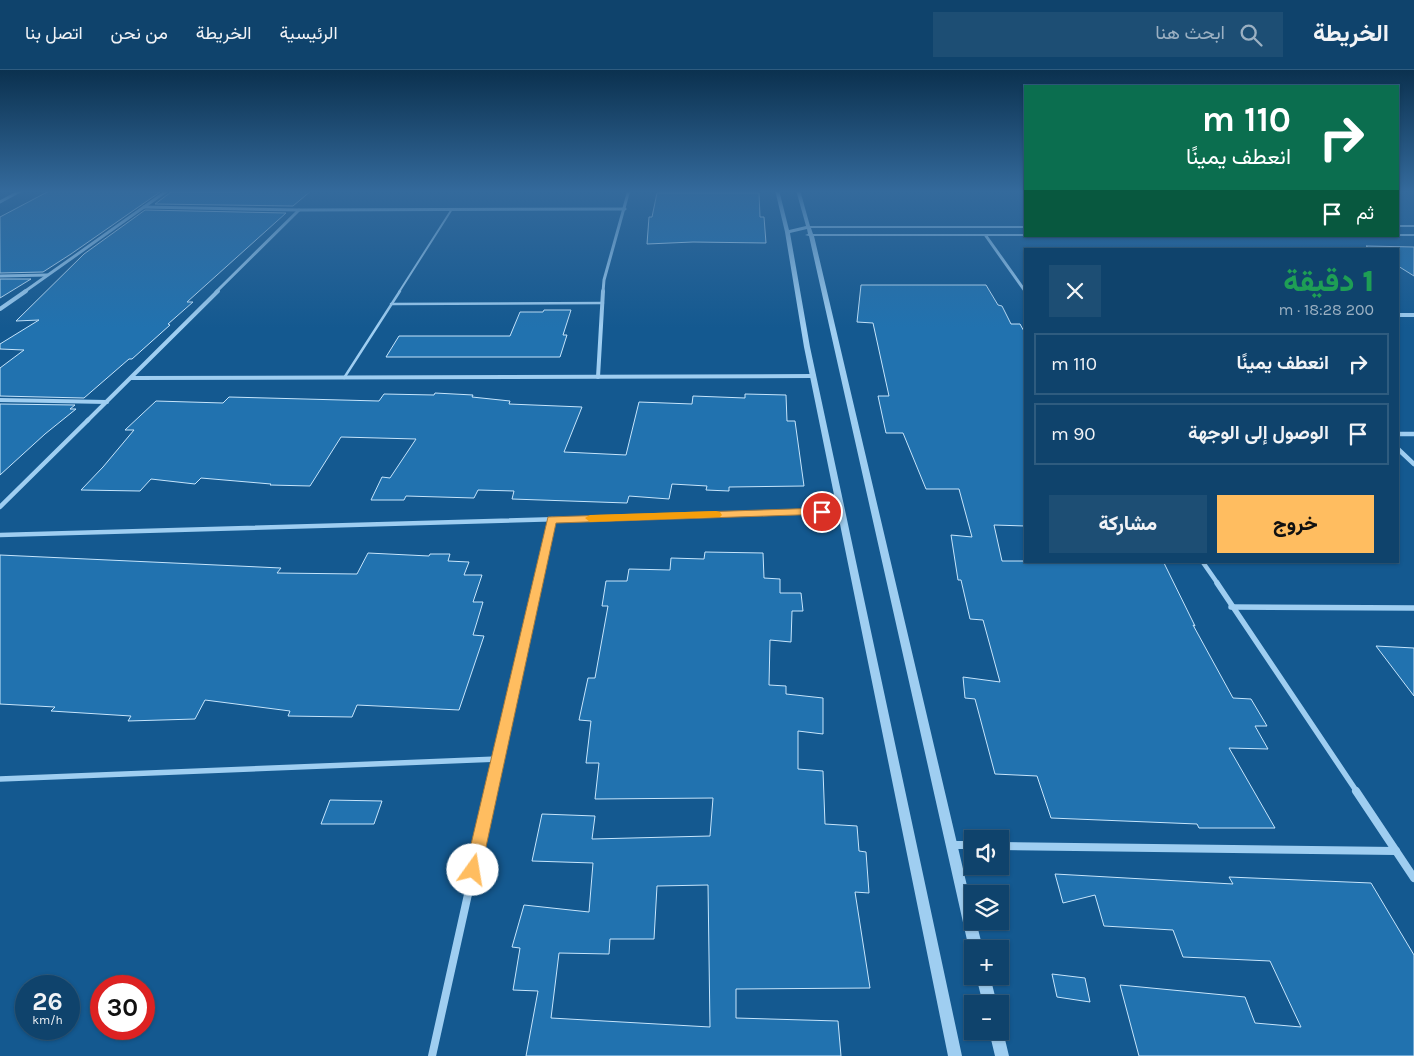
<!DOCTYPE html>
<html lang="ar">
<head>
<meta charset="utf-8">
<style>
	body { margin:0; font-family:Karla,Vazirmatn,sans-serif; background:#1d4e74; color:#f1f3f6; direction:rtl; height:100vh; display:flex; flex-direction:column; font-size:19px; white-space:nowrap }
	* { box-sizing:border-box; margin:0 }
	p { font-size:16px; color:#9bb0c2 }
	.icon { flex:none; width:28px; height:28px; fill:none; stroke:currentColor; stroke-width:2; stroke-linecap:round; stroke-linejoin:round }
	.map { position:relative; flex:1; overflow:hidden; direction:ltr }
	.drawer { position:absolute; left:1024px; top:178px; width:375px; height:315px; display:flex; flex-direction:column; background:#0f436c; border-radius:0px; box-shadow:0 1px 4px #0004,0 0 0 1px #2f5c7f; direction:rtl }
	.drawer>* { flex:none }
	.top-card { position:absolute; left:1024px; top:15px; width:375px; height:152px; border-radius:0px; box-shadow:0 1px 4px #0004,0 0 0 1px #2f5c7f; direction:rtl; background:#0b6e4f; color:#fff; overflow:hidden }
	.buttons { position:absolute; left:964px; top:760px; display:grid; gap:10px }
	.buttons a { display:grid; place-items:center; width:45px; height:45px; border-radius:0px; background:#0f436c; box-shadow:0 1px 4px #0004,0 0 0 1px #2f5c7f; font-size:25px }
	.speed { position:absolute; left:15px; top:905px; display:flex; gap:10px; font-size:25px; font-weight:700; text-align:center }
	.speed>* { display:grid; place-content:center; width:65px; height:65px; border-radius:50%; background:#0f436c; box-shadow:0 1px 4px #0004,0 0 0 1px #2f5c7f; line-height:1 }
	.speed small { font-size:12px; font-weight:400 }
	.speed .limit { border:8px solid #d22; background:#fff; color:#111 }
	.pin { position:absolute; display:grid; place-items:center; width:42px; height:42px; color:#fff; margin:-21px; border:2px solid #fff; border-radius:50%; box-shadow:0 1px 5px #0007 }
	.me { position:absolute; width:55px; margin:-28px; rotate:13deg; stroke-linejoin:round; filter:drop-shadow(0 0 4px #0008) }
	.turn { display:flex; align-items:center; gap:18px; height:105px; padding:0 25px; font-size:22px }
	.turn .icon { width:65px; height:65px; stroke-width:2.5 }
	.turn b { display:block; font-size:35px; line-height:42px }
	.then { display:flex; align-items:center; height:48px; padding:0 25px; background:#0003; gap:10px; font-size:19px }
	.round { display:grid; place-items:center; flex:none; width:52px; height:52px; border-radius:0px; background:#1d4e74 }
	.headline { display:flex; align-items:center; justify-content:space-between; height:85px; padding:0 25px }
	h1 { font-size:30px; font-weight:800; line-height:38px; color:#1e9e55 }
	.cta { display:flex; gap:10px; margin-top:auto; padding:10px 25px }
	.cta a { flex:1; height:58px; border-radius:0px; background:#ffbd60; color:#111; font-size:20px; font-weight:800; line-height:58px; text-align:center }
	.cta a+a { background:#1d4e74; color:#f1f3f6 }
	ul { padding:0; list-style:none }
	li { display:flex; align-items:center; gap:15px; height:62px; margin:0 10px 8px; padding:0 15px; border:2px solid #2f5c7f; border-radius:0px }
	li div { flex:1 }
	li b { display:block; font-size:19px }
	li em { font-style:normal }
	header { display:flex; align-items:center; gap:30px; box-sizing:border-box; height:70px; padding:0 25px; background:#0f436c; border-bottom:1px solid #2f5c7f }
	header strong { font-size:24px }
	nav { display:flex; gap:28px; margin-inline-start:auto; font-size:18px }
	.search { width:350px; height:45px; background:#1d4e74; display:flex; align-items:center; gap:12px; box-sizing:border-box; padding:0 18px; border-radius:0px; color:#9bb0c2; font-size:19px }
	.map>svg:first-child { display:block }
	.building { fill:#2172af; stroke:#c6e5fc; fill-rule:evenodd }
	.lines { fill:none; stroke-linecap:round; stroke-linejoin:round }
	.service-far1 { stroke:#9fcef1; stroke-width:2 }
	.service { stroke:#9fcef1; stroke-width:2.5 }
	.minor-far4 { stroke:#9fcef1; stroke-width:3 }
	.minor-far3 { stroke:#9fcef1; stroke-width:4 }
	.minor-far2 { stroke:#9fcef1; stroke-width:4.5 }
	.minor-far1 { stroke:#9fcef1; stroke-width:5.5 }
	.minor { stroke:#9fcef1; stroke-width:8 }
	.tertiary { fill:#9fcef1; fill-rule:evenodd }
	.route { fill:#ffbd60; stroke:#a67b3e }
	.slow { fill:#f59e0b }
</style>
</head>
<body>
<header>
<strong>الخريطة</strong>
<div class="search"><svg class="icon" aria-label="search" viewBox="0 0 24 24"><circle cx="10" cy="10" r="6"/><path d="M15 15l6 6"/></svg>ابحث هنا</div>
<nav><a>الرئيسية</a><a>الخريطة</a><a>من نحن</a><a>اتصل بنا</a></nav>
</header>
<div class="map">
<svg width="1414" height="986" viewBox="0 0 1414 986">
	<rect width="100%" height="100%" fill="#145990"/>
	<g class="building">
		<polygon points="51,120 95,120 160,122 71,184 43,202 0,203 0,147"/>
		<polygon points="241,120 312,120 293,136 155,134 171,122 238,122"/>
		<polygon points="657,123 759,123 760,147 764,147 766,173 693,172 647,174 649,147 652,147"/>
		<polygon points="145,140 286,143 187,232 193,232 168,254 170,255 132,289 129,289 84,328 0,326 0,298 24,280 0,279 0,274 39,250 16,251 84,184"/>
		<polygon points="1366,176 1414,177 1414,206 1398,196 1398,179 1371,179"/>
		<polygon points="0,209 31,209 0,228"/>
		<polygon points="861,215 986,215 998,235 1002,236 1011,254 1020,254 1025,263 1025,456 994,455 1002,491 1163,491 1195,556 1193,555 1233,628 1251,629 1267,656 1255,656 1268,679 1229,678 1275,758 1199,758 1197,754 1051,748 1037,706 995,704 975,629 965,628 963,607 1000,612 983,550 970,549 961,510 958,510 951,465 972,467 959,419 926,419 903,363 886,363 878,326 889,326 873,253 857,252"/>
		<polygon points="544,240 571,240 563,265 567,265 560,287 386,287 399,266 510,266 520,242 543,242"/>
		<polygon points="435,323 473,325 472,327 510,331 509,334 582,337 564,382 626,385 639,332 692,334 693,326 745,328 745,324 786,325 787,351 795,351 804,416 729,417 729,421 706,420 707,416 672,414 669,429 629,426 627,433 512,429 514,421 478,420 474,428 406,426 404,430 371,430 382,407 390,408 416,369 341,367 310,416 270,415 271,414 201,408 195,414 151,409 140,421 81,420 103,397 134,360 125,360 156,331 223,333 229,327 379,331 384,324 434,325"/>
		<polygon points="0,334 75,335 70,339 76,339 45,364 0,405"/>
		<path d="M705,482l58,1 1,25 16,1v14h21l2,18h-11l-1,31 -21,-2 -1,45 17,1v8l37,4v36l-25,-3v38l25,2 2,53 32,2 2,25 7,1 3,41 -14,-1 15,96 -134,1v29l102,3 3,35h-315l12,-65 -25,-1 7,-42 -8,-1 12,-42 65,7 4,-49 -61,-2 10,-47 53,2 -3,23 118,-3 3,-38 -118,1 4,-36h-13l5,-42 -12,-1 9,-42h7l13,-72h-6l4,-25h21l2,-12 41,1 1,-12 33,1zM708,815l2,142 -159,-9 8,-65 50,1 1,-15h44l3,-53z"/>
		<polygon points="368,483 429,486 430,484 450,484 448,491 469,492 464,505 482,505 473,532 483,532 473,565 484,566 459,640 357,635 352,647 288,646 290,641 205,630 195,649 128,651 131,646 51,641 55,637 0,634 0,485 281,498 277,503 357,504"/>
		<polygon points="1376,576 1414,578 1414,626"/>
		<polygon points="330,730 382,731 374,754 321,754"/>
		<polygon points="1055,804 1233,814 1229,807 1371,813 1414,885 1414,986 1139,986 1120,915 1245,927 1255,953 1301,957 1270,891 1183,887 1173,860 1104,856 1095,825 1063,833"/>
		<polygon points="1052,904 1085,908 1090,932 1057,927"/>
	</g>
	<g class="lines">
		<polyline class="service-far1" points="399,222 452,139"/>
		<g class="service">
			<polyline points="391,234 603,233"/>
			<polyline points="344,308 400,221"/>
		</g>
		<g class="minor-far4">
			<polyline points="0,132 22,120"/>
			<polyline points="144,137 299,140 625,139"/>
			<polyline points="986,166 1025,221"/>
			<polyline points="0,206 47,205"/>
			<polyline points="24,222 168,120"/>
			<polyline points="216,222 299,140"/>
			<polyline points="603,222 604,210 629,120"/>
		</g>
		<g class="minor-far3">
			<polyline points="0,239 26,221"/>
			<polyline points="1398,245 1414,245"/>
			<polyline points="598,307 603,221"/>
			<polyline points="131,308 813,306"/>
			<polyline points="0,330 107,332"/>
			<polyline points="87,351 218,221"/>
		</g>
		<g class="minor-far2">
			<polyline points="1398,364 1414,364"/>
			<polyline points="1398,379 1414,394"/>
			<polyline points="0,437 88,350"/>
			<polyline points="0,465 841,441"/>
			<polyline points="1202,491 1218,514"/>
			<polyline points="537,514 552,449"/>
		</g>
		<g class="minor-far1">
			<polyline points="1217,513 1357,722"/>
			<polyline points="1231,537 1414,538"/>
			<polyline points="0,709 498,689"/>
			<polyline points="491,722 538,513"/>
		</g>
		<g class="minor">
			<polyline points="1356,721 1414,808"/>
			<polyline points="952,775 972,775"/>
			<polyline points="1000,776 1396,781"/>
			<polyline points="432,986 491,721"/>
		</g>
		<g class="tertiary">
			<polygon points="775,120 779,120 789,160 806,156 796,120 800,120 810,156 1025,156 1025,158 811,158 813,164 1025,164 1026,166 814,166 972,837 972,851 976,851 983,879 972,879 972,884 969,879 809,166 805,165 808,164 807,159 790,163 810,277 962,986 948,986 804,277 785,162"/>
			<rect x="1398" y="155" width="16" height="2"/>
			<rect x="1398" y="164" width="16" height="2"/>
			<polygon points="976,906 990,906 997,934 983,934"/>
			<polygon points="1000,956 1003,961 1009,986 995,986 989,961 1000,961"/>
		</g>
	</g>
	<linearGradient id="sky" x2="0" y2="1"><stop stop-color="#0b314f"/><stop offset="0.47" stop-color="#346a9c"/><stop offset="1" stop-color="#346a9c" stop-opacity="0"/></linearGradient>
	<rect width="1414" height="258" fill="url(#sky)"/>
	<polygon class="route" points="822,438 827,442 826,444 556,453 481,800 479,806 473,808 468,806 465,800 548,447"/>
	<polygon class="slow" points="716,441 720,442 722,445 720,447 590,452 585,448 590,445"/>
</svg>
<div class="buttons">
<a><svg class="icon" aria-label="sound" viewBox="0 0 24 24"><path d="M4 9h4l5-4v14l-5-4H4zM17 9q2 3 0 6"/></svg></a>
<a><svg class="icon" aria-label="layers" viewBox="0 0 24 24"><path d="M12 4l9 5-9 5-9-5zM3 14l9 5 9-5"/></svg></a>
<a>+</a>
<a>−</a>
</div>
<div class="speed"><div>26<small>km/h</small></div><div class="limit">30</div></div>
<div class="pin" style="left:822px;top:442px;background:#d93025"><svg class="icon" aria-label="arrive" viewBox="0 0 24 24"><path d="M6 21V4h12l-3 4 3 4H6"/></svg></div>
<svg class="me" style="left:473px;top:800px" viewBox="-20 -20 40 40"><circle r="19" fill="#fff"/><path d="M0-13L10 11 0 6-10 11z" fill="#ffbd60"/></svg>
<div class="top-card">
<div class="turn"><svg class="icon" aria-label="right" viewBox="0 0 24 24"><path d="M7 20v-9h11M14 6l5 5-5 5"/></svg><div><b>110 m</b>انعطف يمينًا</div></div>
<div class="then">ثم<svg class="icon" aria-label="arrive" viewBox="0 0 24 24"><path d="M6 21V4h12l-3 4 3 4H6"/></svg></div>
</div>
<section class="drawer">
<div class="headline"><div><h1>1 دقيقة</h1><p>200 m · 18:28</p></div><a class="round"><svg class="icon" aria-label="close" viewBox="0 0 24 24"><path d="M6 6l12 12M18 6L6 18"/></svg></a></div>
<ul>
<li><svg class="icon" aria-label="right" viewBox="0 0 24 24"><path d="M7 20v-9h11M14 6l5 5-5 5"/></svg><div><b>انعطف يمينًا</b></div><em>110 m</em></li>
<li><svg class="icon" aria-label="arrive" viewBox="0 0 24 24"><path d="M6 21V4h12l-3 4 3 4H6"/></svg><div><b>الوصول إلى الوجهة</b></div><em>90 m</em></li>
</ul>
<div class="cta"><a>خروج</a><a>مشاركة</a></div>
</section>
</div>
</body>
</html>
